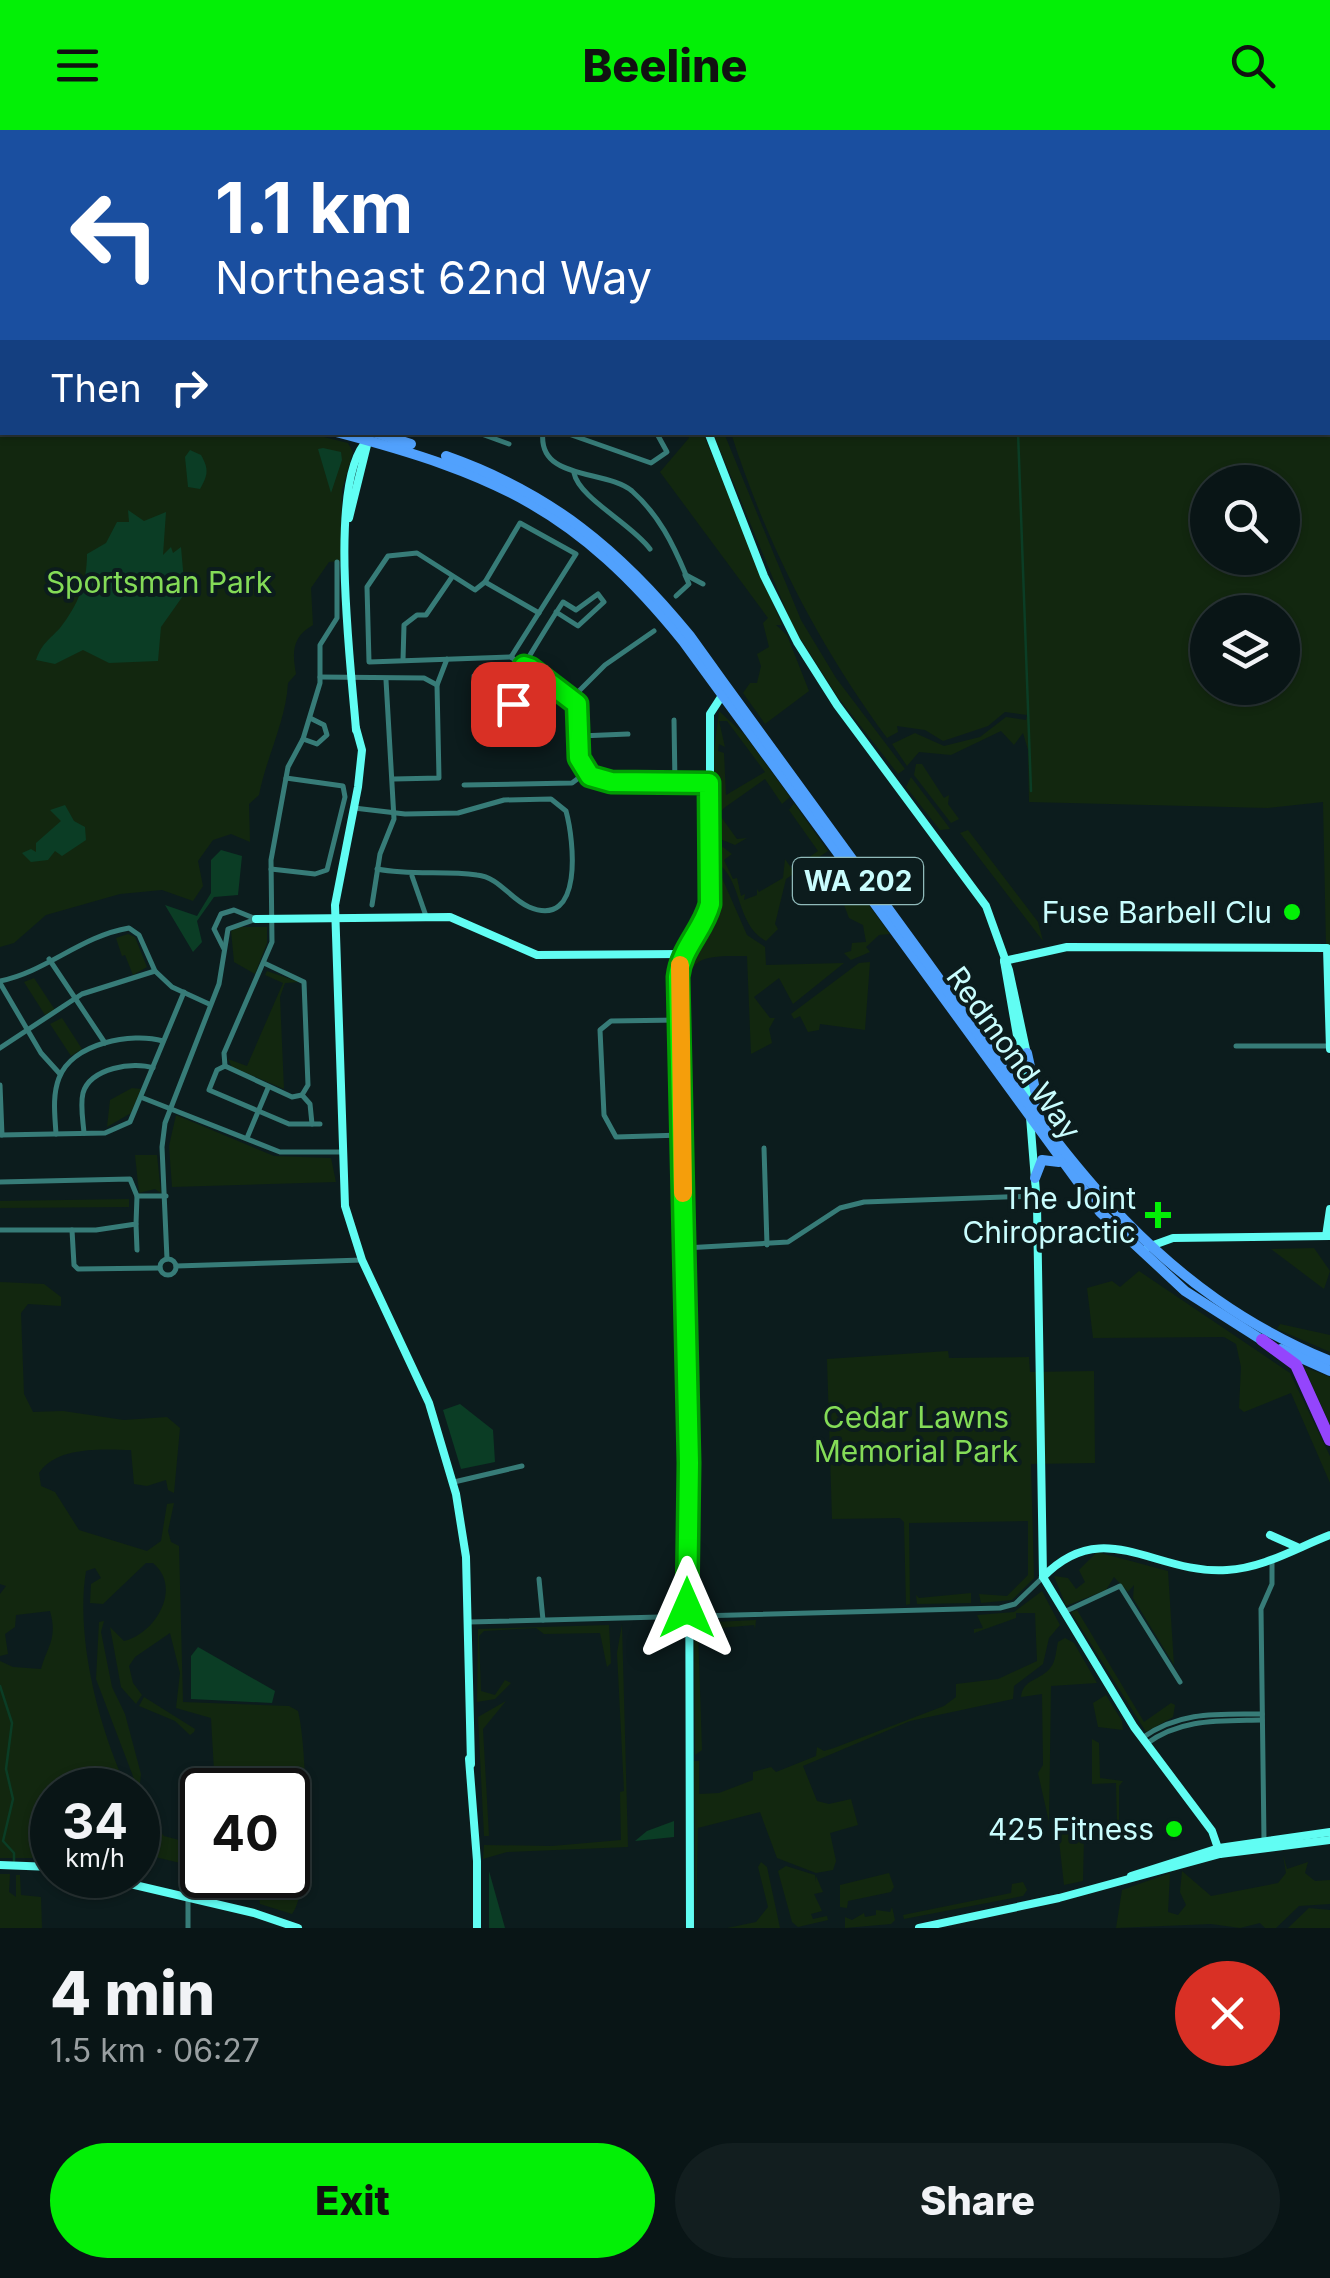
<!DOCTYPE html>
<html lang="en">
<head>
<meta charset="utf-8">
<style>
	body { margin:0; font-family:Inter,sans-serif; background:#121e1f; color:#f1f3f6; height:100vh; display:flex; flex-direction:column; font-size:38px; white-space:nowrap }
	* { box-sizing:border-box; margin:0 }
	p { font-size:32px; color:#999fa1 }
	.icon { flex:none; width:55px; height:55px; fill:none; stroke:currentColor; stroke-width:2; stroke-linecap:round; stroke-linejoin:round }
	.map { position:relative; height:1798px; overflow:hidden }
	.side { display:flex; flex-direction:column; background:#091516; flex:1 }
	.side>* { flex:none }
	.guide { position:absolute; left:0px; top:0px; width:1330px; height:305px; box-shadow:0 2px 8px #0004,0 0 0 2px #293435; background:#1a4fa0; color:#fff; overflow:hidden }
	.fabs { position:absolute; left:1190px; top:335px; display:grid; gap:20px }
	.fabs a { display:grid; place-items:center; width:110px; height:110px; border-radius:50%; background:#091516; box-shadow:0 2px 8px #0004,0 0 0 2px #293435; font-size:50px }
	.speed { position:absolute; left:30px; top:1638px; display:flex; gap:20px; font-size:50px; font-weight:700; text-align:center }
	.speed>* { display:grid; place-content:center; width:130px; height:130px; border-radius:50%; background:#091516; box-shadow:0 2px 8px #0004,0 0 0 2px #293435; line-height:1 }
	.speed small { font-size:25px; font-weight:400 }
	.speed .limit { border:5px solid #111; border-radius:15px; background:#fff; color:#111 }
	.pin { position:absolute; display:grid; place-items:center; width:85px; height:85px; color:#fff; margin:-42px; border-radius:20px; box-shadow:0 5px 15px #0006 }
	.me { position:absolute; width:110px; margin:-55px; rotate:0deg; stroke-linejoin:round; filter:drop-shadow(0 0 8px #0008) }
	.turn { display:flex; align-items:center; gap:35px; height:210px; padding:0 50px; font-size:45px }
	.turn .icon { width:130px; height:130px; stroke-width:2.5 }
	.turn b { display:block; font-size:70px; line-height:85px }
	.then { display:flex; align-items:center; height:95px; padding:0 50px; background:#0003; gap:20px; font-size:38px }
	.round { display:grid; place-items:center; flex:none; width:105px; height:105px; border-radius:52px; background:#121e1f }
	.overview { display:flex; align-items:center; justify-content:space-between; height:170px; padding:0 50px }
	h1 { font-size:60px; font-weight:800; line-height:75px }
	.primary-button { display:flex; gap:20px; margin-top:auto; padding:20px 50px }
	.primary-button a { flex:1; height:115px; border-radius:60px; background:#03f006; color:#111; font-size:40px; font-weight:800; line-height:115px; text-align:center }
	.primary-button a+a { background:#121e1f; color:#f1f3f6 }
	header { display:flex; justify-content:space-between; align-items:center; height:130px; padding:0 50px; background:#03f006; color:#111; font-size:45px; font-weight:800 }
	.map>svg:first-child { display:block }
	.green { fill:#12270f; fill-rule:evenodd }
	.water { fill:#0b3d25 }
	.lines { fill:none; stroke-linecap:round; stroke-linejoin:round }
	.stream { stroke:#0b3d25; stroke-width:2.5 }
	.street { stroke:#377c78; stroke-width:5 }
	.secondary { stroke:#61fdf3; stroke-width:8 }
	.primary { stroke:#51a1fd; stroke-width:10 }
	.highway { stroke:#9445fc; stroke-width:12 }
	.route-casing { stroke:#029c04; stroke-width:25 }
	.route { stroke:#03f006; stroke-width:18 }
	.slow { stroke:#f59e0b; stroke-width:18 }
	.poi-dot { fill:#03f006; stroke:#0c1c1d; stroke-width:4 }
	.labels { text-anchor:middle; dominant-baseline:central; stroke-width:8; stroke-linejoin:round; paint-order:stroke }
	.shield { fill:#0c1c1d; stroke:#90baba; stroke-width:2.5 }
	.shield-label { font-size:28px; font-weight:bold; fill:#c9fdfe }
	.park-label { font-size:30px; fill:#84dc57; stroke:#0c1c1d }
	.poi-label { font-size:30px; fill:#c9fdfe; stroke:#0c1c1d; text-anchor:end }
	.street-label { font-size:30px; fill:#c9fdfe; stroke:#0c1c1d }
</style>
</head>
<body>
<header><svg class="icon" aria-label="menu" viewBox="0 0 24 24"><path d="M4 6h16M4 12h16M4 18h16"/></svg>Beeline<svg class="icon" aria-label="search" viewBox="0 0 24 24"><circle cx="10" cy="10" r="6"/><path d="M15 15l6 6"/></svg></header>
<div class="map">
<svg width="1330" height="1798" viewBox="0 0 1330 1798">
	<rect width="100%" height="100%" fill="#0c1c1d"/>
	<g class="green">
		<path d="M1088,0h242v816h-4l-3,-144 -55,6 -239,-6 -1,-52 -5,-17 -9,12 -13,-14 -50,24 -32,-3 -12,14 -15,-22 23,-11 29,13 36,-9 26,-20 20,3 1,-5 -22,-3 -17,14 -45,15 -18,-11 -28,-4 1,6 -11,6c-69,-94 -120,-193 -156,-305l597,-1v-300h-246zM1208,352h74v76h-74zM1208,482h74v76h-74z"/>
		<path d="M0,223l2,79 306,1 40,10 5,9 -11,38 -1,71 -12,1 -18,26 2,37c-21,12 -21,27 -17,49l-8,9c-2,38 -22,75 -29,112l-10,9 1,38 -19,-8 -18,6 -15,21 5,25 -10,15 -31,-11 -42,4 -74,21 -32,28 -14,4z"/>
		<polygon points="686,303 703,303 782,495 776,495 787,505 809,561 765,594 743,563 750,553 757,553 761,536 757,524 769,517 763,493 768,488 660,342 689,308"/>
		<polygon points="713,303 724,303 801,490 836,548 905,639 898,644 837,566 793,497"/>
		<path d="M719,581l25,23 46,63 -8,7 -17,-25 -41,29 -5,6 18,25 10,-1 -12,7 -20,-8 -1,-86zM719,591h8l38,51 -39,23 -2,-42 -6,-2 1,-7 6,3z"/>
		<polygon points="916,634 922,634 944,668 949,665 948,674 959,689 951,693 914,645"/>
		<polygon points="911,647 948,696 950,699 940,700 906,657"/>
		<path d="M794,673l34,48 -42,28 -11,45 3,5 -12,12c-31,-16 -23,-64 -51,-79v-21l17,13 -8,6 9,19 4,-1 4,18 4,-2 -1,6 13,-5v-6l2,3 24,-14 2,-19 7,10 26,-18 -29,-41z"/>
		<polygon points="968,700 1038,792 1043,811 960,703"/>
		<polygon points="831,730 836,730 890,804 879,805 866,817 870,822 851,830 844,823 851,821 852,813 866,812 863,795 849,788 828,733"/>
		<path d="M719,741l28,64 18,12 1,18 78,-2 -51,41 -14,-26 -25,19 16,21h5l-6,11 3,14 -21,11 -4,-98c-44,0 -65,-2 -56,52h-7l4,-46 26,-55z"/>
		<polygon points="239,797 267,797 267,813 255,844 234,832 231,801"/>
		<polygon points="128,804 135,807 147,837 133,845 125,825 122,826 116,808"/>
		<polygon points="870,832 865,900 820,894 819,900 808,902 800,886 794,889 791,884 859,833"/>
		<polygon points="267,841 299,852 285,853 280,867 284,959 232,937 228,929 247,936 283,853 265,845"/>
		<polygon points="34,848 55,880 45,885 24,852"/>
		<polygon points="62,888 82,919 71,926 50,894"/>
		<polygon points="132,958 141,959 131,983 107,997 110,970"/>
		<polygon points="176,985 274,1026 331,1028 336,1052 172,1057 169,1016"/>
		<polygon points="157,1025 161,1063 155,1059 139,1063 135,1025"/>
		<polygon points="129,1069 129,1077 0,1078 0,1071"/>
		<polygon points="1314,1118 1330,1141 1324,1159 1271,1119"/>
		<polygon points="1139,1141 1290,1243 1330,1326 1330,1353 1291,1263 1244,1282 1239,1278 1241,1237 1236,1214 1224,1207 1093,1208 1087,1158 1112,1151 1120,1157"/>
		<path d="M0,1152l44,2 17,13v9l-33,-2 -7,9 3,81 9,18 30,-1 61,9 43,-3 13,11 -6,65 -6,-3 -2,-10 -19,6 -13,-2 -3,-34c-28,-1 -75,-4 -92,23l2,13 14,6 24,38 68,21 14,-10 6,-37 7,-1 -6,28 3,11 8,4 4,156 106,4 9,5c9,34 14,179 -6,203l-32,-10 -3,-20 7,-9h24v-85h-38l-13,-9 -7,5 -16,-15 -3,-53 -35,-10 4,-35 -10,-40 -35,24 -6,9 4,17 9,12 -6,9 -15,-17 -11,-60 14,14c31,-7 59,-53 29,-78h-7l-43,41 -13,-1 1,-19 10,-6 -6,-10 -9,3c-11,66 13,159 42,219h-76v68h-52v-197l13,6 28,2c6,-23 17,-30 9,-58l-34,4 -1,12 -10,7 3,20 -8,2v-62l6,-8 -6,-2z"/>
		<polygon points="1280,1194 1330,1205 1330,1222 1277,1199"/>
		<polygon points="948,1221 949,1228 1029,1227 1030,1242 1094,1241 1095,1333 1031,1334 1034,1448 1012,1470 981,1473 979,1464 1007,1466 1028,1445 1028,1391 909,1393 910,1474 906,1475 904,1392 900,1388 832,1389 827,1229"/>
		<polygon points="1304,1237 1330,1247 1330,1295"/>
		<polygon points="1097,1422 1168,1441 1174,1535 1133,1468 1134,1455 1128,1462 1114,1447 1106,1460 1066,1476 1054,1446 1068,1448 1076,1459 1085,1452 1079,1440"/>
		<polygon points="1042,1461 1060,1495 1049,1508 1043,1534 1014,1556 1013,1569 910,1591 803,1636 817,1671 829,1674 851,1669 858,1695 830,1703 836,1731 833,1740 816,1743 777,1728 760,1682 698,1698 696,1798 694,1631 699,1631 699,1664 719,1663 753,1650 753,1642 771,1637 776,1642 816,1626 817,1617 824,1621 834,1618 944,1576 956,1567 956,1554 998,1549 1037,1531 1035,1483 1016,1483 1016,1488 974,1503 974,1499 983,1498 977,1485 1014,1482"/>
		<polygon points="971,1463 971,1473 917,1474 916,1465 919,1468"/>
		<polygon points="1077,1480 1144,1592 1171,1573 1175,1575 1173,1587 1146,1602 1071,1482"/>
		<polygon points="756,1490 755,1499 754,1495 698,1500 702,1620 695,1625 694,1493"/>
		<polygon points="104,1491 101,1502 112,1557 125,1584 141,1644 139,1662 96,1549 99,1492"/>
		<polygon points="622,1494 628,1717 507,1722 483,1729 484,1715 552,1716 621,1710 620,1662 624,1661 617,1523"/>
		<polygon points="609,1495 611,1533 607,1537 600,1503 544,1504 536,1498 484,1501 479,1506 481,1561 495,1565 505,1550 511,1553 495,1569 477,1572 478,1499"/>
		<path d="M1065,1508l9,5 23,40 -46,3 -2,136 -11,-49 5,-8 -1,-71 -21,3c2,-19 20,-16 30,-30 5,-6 5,-17 7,-25z"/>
		<polygon points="1106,1565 1122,1591 1123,1600 1098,1597 1093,1573"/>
		<polygon points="144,1567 195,1599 194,1602 190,1605 175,1591 139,1576"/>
		<polygon points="506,1571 483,1599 489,1706 484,1706 478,1587"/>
		<polygon points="1092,1609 1099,1613 1100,1648 1123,1651 1119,1656 1119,1696 1097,1697 1084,1706 1083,1751 1064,1755 1058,1701 1117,1694 1116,1653 1092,1654"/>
		<polygon points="138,1676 164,1706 183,1711 193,1722 197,1739 234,1768 191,1757 189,1735 138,1723"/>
		<polygon points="1283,1725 1287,1739 1308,1732 1305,1743 1315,1751 1330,1750 1330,1774 1299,1776 1276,1798 1265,1798 1260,1793 1240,1798 1211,1794 1116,1798 1122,1760 1170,1743 1168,1782 1178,1785 1186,1775 1180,1762 1182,1741 1211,1766 1278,1753 1286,1743"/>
		<polygon points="761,1732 767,1737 780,1798 727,1798 756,1792 768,1777 758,1737"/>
		<polygon points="786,1736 815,1745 816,1752 816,1746 823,1762 814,1764 822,1781 811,1784 813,1789 827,1786 828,1790 798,1797 792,1792 778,1741"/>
		<polygon points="889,1743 894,1757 891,1762 848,1771 847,1778 840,1777 840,1755"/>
		<polygon points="0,1744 10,1744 9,1762 16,1767 16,1745 20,1745 21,1765 41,1767 42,1798 0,1798"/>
		<polygon points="1023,1752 1027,1760 1023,1766 904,1789 903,1785 1011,1763 1012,1754"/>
		<polygon points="892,1777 895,1790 891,1794 845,1798 845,1787 852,1790 864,1783 865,1787 876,1785 876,1780 890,1782"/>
		<polygon points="1309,1778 1330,1780 1330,1798 1288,1798"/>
	</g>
	<g class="water">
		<polygon points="577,0 1088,0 577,2"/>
		<polygon points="323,318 341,322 342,330 331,363 318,319"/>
		<path d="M190,320l11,5c8,14 7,20 -1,34l-12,-2 -3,-30z"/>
		<path d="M128,380l16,11 22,-9 -3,43 8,-8 2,6 8,-6 4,46 -24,34 -3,34 -49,2 -26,-13 -28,14 -19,-4c6,-17 13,-20 24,-32 18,-23 27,-45 27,-74l19,-11 11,-21h12z"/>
		<polygon points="65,675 74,691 85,697 86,710 62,726 55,721 48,730 31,732 22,723 31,719 36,722 36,713 61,691 50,680"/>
		<polygon points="221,720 242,726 238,765 214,767 197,791 202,812 193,822 165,775 197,786 211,763 211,730"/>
		<polygon points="460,1274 493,1300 495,1332 461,1339 443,1280"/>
		<polygon points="198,1517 275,1561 272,1573 191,1569 191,1526"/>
		<polygon points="674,1691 674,1707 635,1711 647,1701"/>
		<polygon points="288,1730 291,1730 290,1768 265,1765 265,1751 270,1745 288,1745"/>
		<polygon points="489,1741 505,1798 489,1798"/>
	</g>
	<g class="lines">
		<g class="stream">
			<polyline points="1158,0 1159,2"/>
			<polyline points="1182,0 1183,2"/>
			<polyline points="1292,1 1296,0"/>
			<polyline points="1115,2 1118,0"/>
			<polyline points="1123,2 1124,0"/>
			<polyline points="1142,2 1143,0"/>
			<polyline points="1242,2 1250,0"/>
			<polyline points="1328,157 1330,156"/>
			<polyline points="1018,302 1031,661"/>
			<polyline points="0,1556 12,1593 6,1639 13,1669 3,1711 14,1723 14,1731"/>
		</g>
		<g class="street">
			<polyline points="132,0 134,2"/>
			<polyline points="195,0 199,2"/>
			<polyline points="258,0 258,2"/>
			<polyline points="411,0 412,2"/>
			<polyline points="353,2 355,0"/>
			<polyline points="0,46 2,49"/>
			<polyline points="476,302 509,314"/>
			<path d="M543,302c-6,49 63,37 89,59 27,24 41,53 54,84l17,9"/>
			<polyline points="563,302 651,333 667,322 656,302"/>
			<path d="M574,343c5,25 58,51 76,76"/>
			<polyline points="485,452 475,460 417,423 388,426 367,457 369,532 511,527"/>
			<polyline points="485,452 520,393 576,424 511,527"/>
			<polyline points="485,452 539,483"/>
			<polyline points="676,466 689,454 685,445"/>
			<path d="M511,527c18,14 53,25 64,46 12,20 -3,48 11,69"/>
			<polyline points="403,530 404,495 417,485 426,485 452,447"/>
			<polyline points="524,536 567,572 573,629 588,653 610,659 709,653"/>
			<polyline points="474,546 479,568 504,567 514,578 511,583 480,585 479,568"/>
			<polyline points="320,547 424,548 437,555"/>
			<path d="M504,567c20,-31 38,-63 59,-95l13,8 22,-16 6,8 -26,24 -22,-14"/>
			<polyline points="572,568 605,535 654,501"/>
			<polyline points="674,590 675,654"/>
			<polyline points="580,606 628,604"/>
			<polyline points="303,609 317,614 327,605 324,595 310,588"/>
			<polyline points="586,642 611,652 709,653"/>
			<polyline points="394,649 439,648 437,555 447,529"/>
			<polyline points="464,655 572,653 580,647"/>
			<path d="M354,678l51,6 53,-1 46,-13 47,-1 15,12c8,29 18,119 -37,96 -19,-8 -30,-30 -52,-32 -34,-5 -64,1 -100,-6"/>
			<polyline points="271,739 315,744 327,740 345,667 343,656 286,648"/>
			<polyline points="412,746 426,786"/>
			<polyline points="372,775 380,724 394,689 386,550"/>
			<polyline points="224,819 214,799 221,784 234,780 256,789"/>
			<polyline points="49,829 105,913"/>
			<polyline points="264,833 304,852 308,955 302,965"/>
			<path d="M0,851c46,-9 81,-45 129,-53l10,7 16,36"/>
			<polyline points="0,853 41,923 60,944"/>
			<polyline points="679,890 611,891 600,900 604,985 616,1007 682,1005"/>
			<polyline points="1236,916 1328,916"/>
			<polyline points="0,918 82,864 155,841 172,857 209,874"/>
			<polyline points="225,936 224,923 272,812 271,730 288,637 303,609 320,553 320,515 337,488 337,432"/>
			<polyline points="225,936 217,940 209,960 289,994 320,994"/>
			<polyline points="225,936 292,967 302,965"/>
			<polyline points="0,955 2,1005"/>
			<polyline points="302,965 310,974 312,994"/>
			<polyline points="143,968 280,1022 342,1022"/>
			<path d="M84,1003c-1,-13 -4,-28 -1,-40 7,-25 51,-32 70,-25"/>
			<path d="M56,1004c-1,-18 -4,-38 3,-56 13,-35 73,-46 104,-37"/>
			<polyline points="0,1005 105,1003 130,992 184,862"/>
			<polyline points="247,1008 268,958"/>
			<polyline points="764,1018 767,1115"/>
			<polyline points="0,1052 130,1049 137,1066 136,1094 96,1100 0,1100"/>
			<polyline points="137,1066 166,1066"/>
			<polyline points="136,1094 137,1120"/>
			<polyline points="72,1100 74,1135 78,1139 160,1138"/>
			<polyline points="685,1118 788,1112 840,1078 864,1072 1035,1066"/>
			<polyline points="167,1129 162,1017 165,993 219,854 228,799 256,789"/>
			<circle cx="168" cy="1137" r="8"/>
			<polyline points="176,1136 362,1130"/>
			<polyline points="454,1352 522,1336"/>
			<polyline points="539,1449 543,1490"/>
			<polyline points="1064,1482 1120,1456 1180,1552"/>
			<polyline points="469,1492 1000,1478 1015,1474 1042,1448"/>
			<path d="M1142,1608c37,-27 76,-24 120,-24"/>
			<path d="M1146,1614c35,-26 74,-23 116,-24"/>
			<polyline points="1264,1711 1261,1479 1272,1454 1272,1430"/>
			<polyline points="188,1767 188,1798"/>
		</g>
		<g class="secondary">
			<polyline points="516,0 517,2"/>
			<polyline points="708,302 764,446 797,512 837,575 986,776 1009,840 1027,924"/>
			<polyline points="349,388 368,311"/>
			<polyline points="356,598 362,620 358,657 335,775 345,1076 362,1130 429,1273 456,1364 466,1427 471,1634"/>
			<path d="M356,600c-4,-57 -30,-253 12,-290"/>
			<polyline points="256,789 450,787 537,825 682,824"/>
			<polyline points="1004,831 1028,969"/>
			<polyline points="1004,831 1067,817 1327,818 1330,919"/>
			<polyline points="1030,987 1037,1075 1043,1447 1134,1597 1212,1701 1220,1724"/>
			<polyline points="1326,1106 1330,1079"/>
			<polyline points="1148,1117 1173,1108 1330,1106"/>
			<polyline points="1270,1405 1297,1417"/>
			<path d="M1043,1447c61,-63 112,-2 184,-7 37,-2 69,-22 103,-35"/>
			<polyline points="469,1629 477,1731 477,1798"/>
			<polyline points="0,1735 52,1737"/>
			<polyline points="92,1745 254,1783 298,1798"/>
			<polyline points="1131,1746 1219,1718 1330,1702"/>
			<polyline points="690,1798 689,1333 679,847 682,824 710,774 710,584 725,561"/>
			<polyline points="919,1798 1059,1768 1220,1724 1330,1710"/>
		</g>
		<g class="primary">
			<polyline points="0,210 2,211"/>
			<polyline points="0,217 2,218"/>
			<path d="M336,302c160,42 241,78 347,209l417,571 85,79 80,51"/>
			<polyline points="373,302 411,314"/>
			<path d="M446,326c105,37 174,94 244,180 78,109 157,217 237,326 119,164 206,318 403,399"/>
			<polyline points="1027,923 1040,982"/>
			<polyline points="1000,933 1011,932 1020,923"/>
			<polyline points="1035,1048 1042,1030 1059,1032"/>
			<polyline points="1281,1219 1330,1241"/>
		</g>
		<polyline class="highway" points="1262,1210 1296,1235 1330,1310"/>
	</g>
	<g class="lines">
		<defs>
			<path id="route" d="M513,574l-9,-6 20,-32 6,2 47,36 2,54 11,18 21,6 98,1 1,121c-7,27 -29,44 -32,73l11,486 -2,145"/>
		</defs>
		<use href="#route" class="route-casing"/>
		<use href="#route" class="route"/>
		<polyline class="slow" points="680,835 683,1063"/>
	</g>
	<g class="poi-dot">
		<circle cx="1292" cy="782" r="10"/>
		<path d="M1153 1070h10v10h10v10h-10v10h-10v-10h-10v-10h10z"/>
		<circle cx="1174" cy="1699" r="10"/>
	</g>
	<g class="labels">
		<rect class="shield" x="793" y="728" width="130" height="46" rx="8"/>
		<g class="shield-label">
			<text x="858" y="751">WA 202</text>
		</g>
		<g class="park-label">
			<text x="159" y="452">Sportsman Park</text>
			<text x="916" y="1287">Cedar Lawns<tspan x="916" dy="34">Memorial Park</tspan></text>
		</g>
		<g class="poi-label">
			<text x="1272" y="782">Fuse Barbell Clu</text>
			<text x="1136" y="1068">The Joint<tspan x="1136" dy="34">Chiropractic</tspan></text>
			<text x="1154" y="1699">425 Fitness</text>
		</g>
		<g class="street-label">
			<text transform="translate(1014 923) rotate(54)">Redmond Way</text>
		</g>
	</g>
</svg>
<div class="fabs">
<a><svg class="icon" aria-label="search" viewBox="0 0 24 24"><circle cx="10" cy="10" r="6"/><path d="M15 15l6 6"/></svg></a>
<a><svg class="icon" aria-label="layers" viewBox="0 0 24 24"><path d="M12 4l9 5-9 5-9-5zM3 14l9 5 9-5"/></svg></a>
</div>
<div class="speed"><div>34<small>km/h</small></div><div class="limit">40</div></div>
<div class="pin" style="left:513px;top:574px;background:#d93025"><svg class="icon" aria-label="arrive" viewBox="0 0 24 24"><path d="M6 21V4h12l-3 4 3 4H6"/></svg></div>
<svg class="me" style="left:687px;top:1478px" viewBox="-20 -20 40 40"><path d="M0-17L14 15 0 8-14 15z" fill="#03f006" stroke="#fff" stroke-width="4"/></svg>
<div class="guide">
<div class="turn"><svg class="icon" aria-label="left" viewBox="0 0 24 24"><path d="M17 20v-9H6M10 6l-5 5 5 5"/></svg><div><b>1.1 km</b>Northeast 62nd Way</div></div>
<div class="then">Then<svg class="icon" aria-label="right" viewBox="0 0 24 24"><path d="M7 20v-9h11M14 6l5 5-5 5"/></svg></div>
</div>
</div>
<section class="side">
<div class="overview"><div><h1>4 min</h1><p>1.5 km · 06:27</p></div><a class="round" style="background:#d93025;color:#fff"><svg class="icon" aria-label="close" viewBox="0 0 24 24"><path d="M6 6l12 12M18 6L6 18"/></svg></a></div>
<div class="primary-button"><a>Exit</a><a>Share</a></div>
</section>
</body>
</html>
